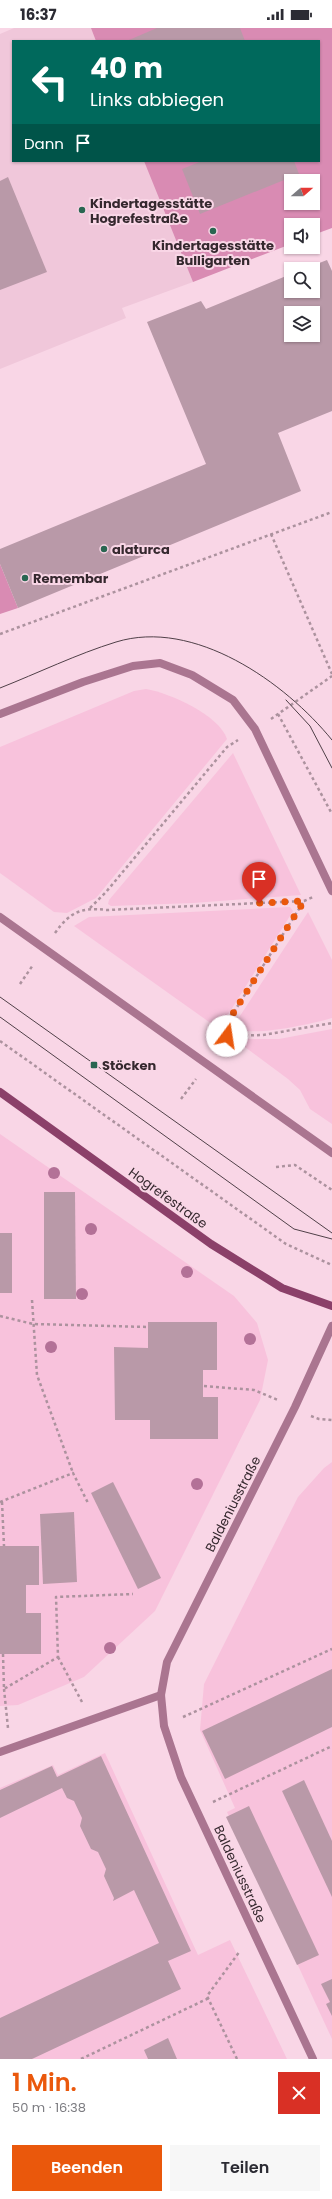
<!DOCTYPE html>
<html lang="de">
<head>
<meta charset="utf-8">
<style>
	body { margin:0; font-family:Poppins,sans-serif; background:#f7f7f7; color:#2b2b33; height:100vh; display:flex; flex-direction:column; font-size:15px; white-space:nowrap }
	* { box-sizing:border-box; margin:0 }
	p { font-size:13px; color:#7c7c81 }
	.icon { flex:none; width:22px; height:22px; fill:none; stroke:currentColor; stroke-width:2; stroke-linecap:round; stroke-linejoin:round }
	.map { position:relative; height:2031px; overflow:hidden }
	.details { display:flex; flex-direction:column; background:#fff; flex:1 }
	.details>* { flex:none }
	.hud { position:absolute; left:12px; top:12px; width:308px; height:122px; border-radius:0px; box-shadow:0 1px 3px #0004; background:#00695c; color:#fff; overflow:hidden }
	.needle { width:26px; rotate:70deg }
	.tools { position:absolute; left:284px; top:146px; display:grid; gap:8px }
	.tools a { display:grid; place-items:center; width:36px; height:36px; border-radius:0px; background:#fff; box-shadow:0 1px 3px #0004; font-size:20px }
	.pin { position:absolute; display:grid; place-items:center; width:34px; height:34px; color:#fff; margin:-41px -17px; border-radius:50% 50% 50% 0; rotate:-45deg; box-shadow:0 0 4px #0007 }
	.pin .icon { rotate:45deg }
	.me { position:absolute; width:44px; margin:-22px; rotate:14deg; stroke-linejoin:round; filter:drop-shadow(0 0 3px #0008) }
	.turn { display:flex; align-items:center; gap:14px; height:84px; padding:0 12px; font-size:18px }
	.turn .icon { width:52px; height:52px; stroke-width:2.5 }
	.turn b { display:block; font-size:28px; line-height:34px }
	.then { display:flex; align-items:center; height:38px; padding:0 12px; background:#0003; gap:8px; font-size:15px }
	.round { display:grid; place-items:center; flex:none; width:42px; height:42px; border-radius:0px; background:#f7f7f7 }
	.overview { display:flex; align-items:center; justify-content:space-between; height:68px; padding:0 12px }
	h1 { font-size:24px; font-weight:600; line-height:30px; color:#ea580c }
	.cta { display:flex; gap:8px; margin-top:auto; padding:8px 12px }
	.cta a { flex:1; height:46px; border-radius:0px; background:#ea580c; color:#fff; font-size:16px; font-weight:600; line-height:46px; text-align:center }
	.cta a+a { background:#f7f7f7; color:#2b2b33 }
	.status { display:flex; justify-content:space-between; align-items:center; height:28px; padding:0 20px; background:#fff; direction:ltr }
	.status svg { height:11px; fill:currentColor }
	.map>svg:first-child { display:block }
	.built { fill:#f0c7da; fill-rule:evenodd }
	.green { fill:#f8c2dc }
	.forest { fill:#d98bb3; fill-rule:evenodd }
	.building { fill:#b999a8; fill-rule:evenodd }
	.lines { fill:none; stroke-linecap:round; stroke-linejoin:round }
	.path { stroke:#ac929e; stroke-width:2.5; stroke-dasharray:3 3; stroke-linecap:butt }
	.lane { stroke:#aa7590; stroke-width:8 }
	.street { stroke:#aa7590; stroke-width:8 }
	.secondary { stroke:#8b4069; stroke-width:8 }
	.tram { stroke:#504048; stroke-width:1 }
	.tree { fill:#b37197 }
	.route { stroke:#ea580c; stroke-width:7; stroke-dasharray:0 12.6 }
	.poi-dot { fill:#296651; stroke:#f9d6e6; stroke-width:1.5 }
	.labels { text-anchor:middle; dominant-baseline:central; stroke-width:4; stroke-linejoin:round; paint-order:stroke }
	.poi-label { font-size:13px; font-weight:bold; fill:#35282e; stroke:#f9d6e6; text-anchor:start }
	.street-label { font-size:13px; fill:#35282e; stroke:#f9d6e6 }
</style>
</head>
<body>
<div class="status"><b>16:37</b><svg viewBox="0 0 49 12"><path d="M0 12V9h3v3zM5 12V6h3v6zM10 12V3h3v9zM15 12V0h3v12zM26 1h20v11H26zM47 4h2v5h-2z"/></svg></div>
<div class="map">
<svg width="332" height="2031" viewBox="0 0 332 2031">
	<rect width="100%" height="100%" fill="#f9d6e6"/>
	<path class="built" d="M14,0h246l5,13h-252v120h301l16,39 -146,59 9,23 -71,26 4,10 -126,51v-335zM291,153h22v22h-22z"/>
	<g class="green">
		<path d="M146,661c24,4 73,26 81,50l-131,159 -29,15 -13,-1 -54,-39v-126l134,-56z"/>
		<polygon points="233,725 301,867 193,875 111,878 108,876 109,872"/>
		<polygon points="290,879 293,883 219,1001 74,898 89,889"/>
		<path d="M308,884l24,48v58c-17,5 -82,20 -95,10l-1,-6z"/>
		<polygon points="332,1001 332,1096 310,1081 300,1062 288,1051 238,1014 242,1011 279,1011"/>
		<polygon points="0,1106 234,1268 257,1295 268,1332 260,1372 155,1583 84,1649 18,1677 0,1678"/>
		<polygon points="332,1434 332,2011 227,1784 235,1780 200,1702 204,1656 298,1469 324,1440"/>
		<polygon points="105,1725 198,1927 230,1912 287,2031 0,2031 0,1760 53,1737 58,1747"/>
	</g>
	<g class="forest">
		<path d="M91,0h241v200l-19,7v-10h-22v19l-98,38 -49,-121h175v-120h-223zM291,153h22v22h-22z"/>
		<polygon points="0,536 18,580 0,586"/>
	</g>
	<g class="building">
		<polygon points="157,0 240,0 245,13 130,13 129,12"/>
		<polygon points="202,133 294,133 299,146 200,186 182,141"/>
		<polygon points="8,149 47,244 0,262 0,153"/>
		<path d="M327,232l5,11v140l-54,22 23,58 -283,117 -18,-44v-15l206,-85 -59,-142 54,-21 5,8 85,-35v17h22v-22h-9zM291,285h22v22h-22z"/>
		<polygon points="44,1164 75,1164 76,1271 44,1271"/>
		<rect x="0" y="1205" width="12" height="60"/>
		<polygon points="148,1294 217,1294 217,1342 203,1342 203,1369 218,1369 218,1411 150,1411 150,1392 115,1392 114,1319 148,1320"/>
		<polygon points="113,1454 161,1550 138,1561 91,1465"/>
		<polygon points="74,1484 77,1554 43,1556 40,1486"/>
		<polygon points="0,1518 39,1518 39,1557 26,1557 26,1585 41,1585 41,1626 0,1626"/>
		<polygon points="332,1641 332,1699 225,1751 202,1703"/>
		<polygon points="101,1728 191,1923 168,1933 181,1961 32,2031 0,2031 0,1990 159,1915 134,1862 113,1873 114,1870 104,1848 106,1841 98,1824 91,1821 80,1798 82,1790 74,1773 67,1770 62,1760 0,1790 0,1762 52,1738 57,1749"/>
		<polygon points="304,1752 332,1813 332,1869 282,1763"/>
		<polygon points="249,1778 319,1927 297,1937 226,1789"/>
		<polygon points="332,1951 332,1988 326,1976 330,1974 321,1956"/>
		<polygon points="168,2010 177,2031 148,2031 144,2022"/>
	</g>
	<g class="lines">
		<g class="path">
			<polyline points="271,506 332,646"/>
			<polyline points="0,606 332,484"/>
			<polyline points="278,686 332,786"/>
			<polyline points="271,691 332,648"/>
			<polyline points="90,880 106,864 227,719 238,712"/>
			<path d="M55,905c15,-21 26,-26 52,-23l197,-9 9,-4"/>
			<polyline points="20,956 33,937"/>
			<polyline points="227,1008 263,1007 332,995"/>
			<polyline points="0,1013 286,1216 332,1237"/>
			<polyline points="218,1021 227,1008 227,995 304,873"/>
			<polyline points="181,1071 196,1051"/>
			<polyline points="276,1139 295,1137 332,1162"/>
			<polyline points="32,1272 37,1347 73,1445"/>
			<polyline points="0,1288 33,1296 148,1299"/>
			<polyline points="204,1358 254,1362 278,1372"/>
			<polyline points="311,1388 319,1391 332,1392"/>
			<polyline points="0,1474 73,1445 88,1475"/>
			<polyline points="2,1474 4,1518"/>
			<polyline points="3,1626 4,1661 58,1629 56,1569 133,1566"/>
			<polyline points="58,1629 82,1674"/>
			<polyline points="4,1661 8,1700"/>
			<polyline points="183,1689 332,1621"/>
			<polyline points="213,1774 332,1718"/>
			<polyline points="81,2031 209,1970"/>
			<polyline points="237,2031 207,1968 240,1923"/>
		</g>
		<g class="lane">
			<polyline points="0,686 83,654 133,638 160,635 192,647 233,672 255,701 332,863"/>
			<polyline points="0,889 332,1125"/>
		</g>
		<g class="street">
			<polyline points="0,1724 161,1667"/>
			<polyline points="313,2031 181,1749 164,1698 161,1667 167,1634 295,1379 332,1298"/>
		</g>
		<polyline class="secondary" points="0,1064 211,1216 282,1260 332,1278"/>
		<g class="tram">
			<path d="M0,660c38,-15 77,-34 116,-46 78,-24 169,40 216,98"/>
			<polyline points="286,672 310,698 332,740"/>
			<polyline points="0,969 332,1205"/>
			<polyline points="0,989 294,1201 332,1211"/>
		</g>
	</g>
	<g class="tree">
		<circle cx="54" cy="1145" r="6"/>
		<circle cx="91" cy="1201" r="6"/>
		<circle cx="187" cy="1244" r="6"/>
		<circle cx="82" cy="1266" r="6"/>
		<circle cx="250" cy="1311" r="6"/>
		<circle cx="51" cy="1319" r="6"/>
		<circle cx="197" cy="1456" r="6"/>
		<circle cx="110" cy="1620" r="6"/>
	</g>
	<g class="lines">
		<polyline class="route" points="227,1008 227,995 304,873 259,875"/>
	</g>
	<g class="poi-dot">
		<circle cx="82" cy="182" r="4"/>
		<circle cx="213" cy="203" r="4"/>
		<circle cx="104" cy="521" r="4"/>
		<circle cx="25" cy="550" r="4"/>
		<rect x="90" y="1033" width="8" height="8" rx="2"/>
	</g>
	<g class="labels">
		<g class="poi-label">
			<text x="90" y="175">Kindertagesstätte<tspan x="90" dy="15">Hogrefestraße</tspan></text>
			<text x="213" y="217" text-anchor="middle">Kindertagesstätte<tspan x="213" dy="15">Bulligarten</tspan></text>
			<text x="112" y="521">alaturca</text>
			<text x="33" y="550">Remembar</text>
			<text x="102" y="1037">Stöcken</text>
		</g>
		<g class="street-label">
			<text transform="translate(168 1170) rotate(36)">Hogrefestraße</text>
			<text transform="translate(233 1476) rotate(-63)">Baldeniusstraße</text>
			<text transform="translate(240 1846) rotate(65)">Baldeniusstraße</text>
		</g>
	</g>
</svg>
<div class="tools">
<a><svg class="needle" viewBox="-14 -14 28 28"><path d="M0-13l5 13h-10z" fill="#e53935"/><path d="M0 13l5-13h-10z" fill="#7c7c81"/></svg></a>
<a><svg class="icon" aria-label="sound" viewBox="0 0 24 24"><path d="M4 9h4l5-4v14l-5-4H4zM17 9q2 3 0 6"/></svg></a>
<a><svg class="icon" aria-label="search" viewBox="0 0 24 24"><circle cx="10" cy="10" r="6"/><path d="M15 15l6 6"/></svg></a>
<a><svg class="icon" aria-label="layers" viewBox="0 0 24 24"><path d="M12 4l9 5-9 5-9-5zM3 14l9 5 9-5"/></svg></a>
</div>
<div class="pin" style="left:259px;top:875px;background:#d93025"><svg class="icon" aria-label="arrive" viewBox="0 0 24 24"><path d="M6 21V4h12l-3 4 3 4H6"/></svg></div>
<svg class="me" style="left:227px;top:1008px" viewBox="-20 -20 40 40"><circle r="19" fill="#fff"/><path d="M0-13L10 11 0 6-10 11z" fill="#ea580c"/></svg>
<div class="hud">
<div class="turn"><svg class="icon" aria-label="left" viewBox="0 0 24 24"><path d="M17 20v-9H6M10 6l-5 5 5 5"/></svg><div><b>40 m</b>Links abbiegen</div></div>
<div class="then">Dann<svg class="icon" aria-label="arrive" viewBox="0 0 24 24"><path d="M6 21V4h12l-3 4 3 4H6"/></svg></div>
</div>
</div>
<section class="details">
<div class="overview"><div><h1>1 Min.</h1><p>50 m · 16:38</p></div><a class="round" style="background:#d93025;color:#fff"><svg class="icon" aria-label="close" viewBox="0 0 24 24"><path d="M6 6l12 12M18 6L6 18"/></svg></a></div>
<div class="cta"><a>Beenden</a><a>Teilen</a></div>
</section>
</body>
</html>
